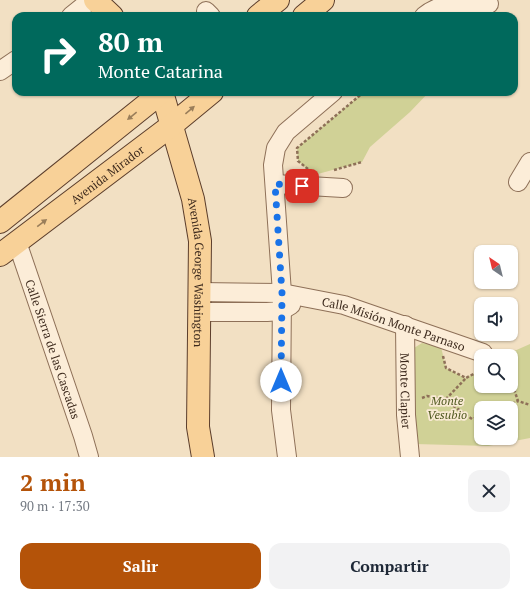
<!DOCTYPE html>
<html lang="es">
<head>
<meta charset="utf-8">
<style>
	body { margin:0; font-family:"PT Serif",serif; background:#f2f2f3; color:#1f2937; height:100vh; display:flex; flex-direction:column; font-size:15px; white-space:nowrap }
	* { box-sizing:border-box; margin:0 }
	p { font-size:13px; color:#747a83 }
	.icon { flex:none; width:22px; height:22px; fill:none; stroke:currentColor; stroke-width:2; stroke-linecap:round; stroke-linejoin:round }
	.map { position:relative; height:457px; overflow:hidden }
	.panel { display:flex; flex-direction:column; background:#fff; flex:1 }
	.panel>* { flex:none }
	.hud { position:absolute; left:12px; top:12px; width:506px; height:84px; border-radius:12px; box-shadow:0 1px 3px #0004; background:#00695c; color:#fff; overflow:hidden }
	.needle { width:26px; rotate:325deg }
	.fabs { position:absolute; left:474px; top:245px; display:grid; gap:8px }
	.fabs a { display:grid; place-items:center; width:44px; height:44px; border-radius:8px; background:#fff; box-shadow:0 1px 3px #0004; font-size:20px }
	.pin { position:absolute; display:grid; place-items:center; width:34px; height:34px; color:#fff; margin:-17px; border-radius:8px; box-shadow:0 2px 6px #0006 }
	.me { position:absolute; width:44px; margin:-22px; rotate:0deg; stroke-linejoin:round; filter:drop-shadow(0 0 3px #0008) }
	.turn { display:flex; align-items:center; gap:14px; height:84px; padding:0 20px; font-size:18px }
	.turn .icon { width:52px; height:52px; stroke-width:2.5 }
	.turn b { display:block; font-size:28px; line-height:34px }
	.round { display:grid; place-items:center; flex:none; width:42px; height:42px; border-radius:12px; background:#f2f2f3 }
	.summary { display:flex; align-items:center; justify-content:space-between; height:68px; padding:0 20px }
	h1 { font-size:24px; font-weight:800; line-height:30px; color:#b45309 }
	.action { display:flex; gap:8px; margin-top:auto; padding:8px 20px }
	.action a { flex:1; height:46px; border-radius:12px; background:#b45309; color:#fff; font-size:16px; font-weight:800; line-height:46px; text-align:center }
	.action a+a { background:#f2f2f3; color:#1f2937 }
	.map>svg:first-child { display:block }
	.green { fill:#d0d196; fill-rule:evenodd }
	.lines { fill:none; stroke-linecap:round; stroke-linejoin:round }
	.minor-casing { stroke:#8e7058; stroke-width:20 }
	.major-casing { stroke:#5c3e2c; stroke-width:24 }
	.path { stroke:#8e7058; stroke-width:2.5; stroke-dasharray:3 2; stroke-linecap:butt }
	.minor { stroke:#fcedd8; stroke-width:18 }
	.major { stroke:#f8d198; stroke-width:22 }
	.oneway { fill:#9a7e5a }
	.route { stroke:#1a73e8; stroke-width:7; stroke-dasharray:0 12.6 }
	.labels { text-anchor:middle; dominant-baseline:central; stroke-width:3.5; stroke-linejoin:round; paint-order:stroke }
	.street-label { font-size:12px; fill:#3d2a1d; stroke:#f9ead4 }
	.park-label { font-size:12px; font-style:italic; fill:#525b22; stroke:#f9ead4 }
</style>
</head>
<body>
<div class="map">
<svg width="530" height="457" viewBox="0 0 530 457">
	<rect width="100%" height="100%" fill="#f2e0c3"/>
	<g class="green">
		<polygon points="364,92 429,92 410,112 370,147 362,162 314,175 298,161 297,148"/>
		<path d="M422,343l19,4 5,21 19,10 16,-8v16h30v-30h-8l27,-12v94l-42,8 -73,-2 -1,-96zM481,408h30v30h-30z"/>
	</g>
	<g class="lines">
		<defs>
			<g id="minor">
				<polyline points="206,11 211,16"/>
				<polyline points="71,16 91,0"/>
				<path d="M424,16c20,-16 41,-12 65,-12"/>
				<polyline points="0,71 16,60"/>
				<polyline points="518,182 530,162"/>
				<polyline points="275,184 343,188"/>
				<path id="s1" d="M17,242l66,194 6,21"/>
				<path id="s2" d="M200,292l82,1 62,12 139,48"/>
				<polyline points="199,312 267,312 281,311 291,305"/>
				<path id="s3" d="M405,325l1,90 4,42"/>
				<polyline points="287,457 281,410 282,293 273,165 276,148 286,132 333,92"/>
			</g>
			<g id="major">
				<polyline points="95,0 112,16"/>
				<polyline points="258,16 278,0"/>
				<polyline points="304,16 323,0"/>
				<path id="s4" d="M162,92l31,107 7,42 -2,186 5,30"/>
				<polyline points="0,222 162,92"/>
				<path id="s5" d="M0,255l172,-130 40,-33"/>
			</g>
		</defs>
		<use href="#minor" class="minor-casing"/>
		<use href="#major" class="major-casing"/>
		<g class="path">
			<polyline points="308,169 298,161 297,148 364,92"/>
			<polyline points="334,170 362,162"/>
			<polyline points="443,356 446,368 466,378 481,370"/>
			<polyline points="511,380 518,401 530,405"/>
			<polyline points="422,398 427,396 445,400 466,378"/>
			<polyline points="445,400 472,419 481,416"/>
			<polyline points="503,408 518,401"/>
		</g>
		<use href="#minor" class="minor"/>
		<use href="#major" class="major"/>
	</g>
	<defs><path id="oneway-solid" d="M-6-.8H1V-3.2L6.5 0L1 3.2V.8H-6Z"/></defs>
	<g class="oneway">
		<use href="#oneway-solid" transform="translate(190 110) rotate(-40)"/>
		<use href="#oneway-solid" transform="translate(132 116) rotate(141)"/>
		<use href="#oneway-solid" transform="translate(42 223) rotate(-37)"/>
	</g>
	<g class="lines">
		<polyline class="route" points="281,381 282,293 275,184 302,186"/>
	</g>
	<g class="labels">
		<g class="street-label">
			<text stroke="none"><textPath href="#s5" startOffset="134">Avenida Mirador</textPath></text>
			<text stroke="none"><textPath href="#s4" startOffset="185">Avenida George Washington</textPath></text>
			<text stroke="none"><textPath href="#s2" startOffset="198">Calle Misión Monte Parnaso</textPath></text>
			<text stroke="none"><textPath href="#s1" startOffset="113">Calle Sierra de las Cascadas</textPath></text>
			<text stroke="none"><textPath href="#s3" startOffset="66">Monte Clapier</textPath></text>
		</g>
		<g class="park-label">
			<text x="447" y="400">Monte<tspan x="447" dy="14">Vesubio</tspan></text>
		</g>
	</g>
</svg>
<div class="fabs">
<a><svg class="needle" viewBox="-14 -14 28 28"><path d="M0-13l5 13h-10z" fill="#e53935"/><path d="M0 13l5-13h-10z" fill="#747a83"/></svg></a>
<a><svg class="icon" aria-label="sound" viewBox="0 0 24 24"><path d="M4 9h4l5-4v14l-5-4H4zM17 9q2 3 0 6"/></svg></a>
<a><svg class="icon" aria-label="search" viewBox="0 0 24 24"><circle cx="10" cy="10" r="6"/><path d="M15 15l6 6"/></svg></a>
<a><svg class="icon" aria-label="layers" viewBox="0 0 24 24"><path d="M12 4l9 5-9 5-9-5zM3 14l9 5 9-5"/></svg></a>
</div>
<div class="pin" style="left:302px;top:186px;background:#d93025"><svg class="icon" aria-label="arrive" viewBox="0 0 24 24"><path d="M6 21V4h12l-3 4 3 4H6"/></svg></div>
<svg class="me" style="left:281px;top:381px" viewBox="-20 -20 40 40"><circle r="19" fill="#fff"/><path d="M0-13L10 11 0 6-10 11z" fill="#1a73e8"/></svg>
<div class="hud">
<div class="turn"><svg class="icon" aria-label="right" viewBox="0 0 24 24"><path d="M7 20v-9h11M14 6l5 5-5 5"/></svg><div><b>80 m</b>Monte Catarina</div></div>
</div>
</div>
<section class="panel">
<div class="summary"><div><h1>2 min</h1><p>90 m · 17:30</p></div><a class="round"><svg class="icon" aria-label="close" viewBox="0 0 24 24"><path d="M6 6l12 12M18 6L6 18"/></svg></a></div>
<div class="action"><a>Salir</a><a>Compartir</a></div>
</section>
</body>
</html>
